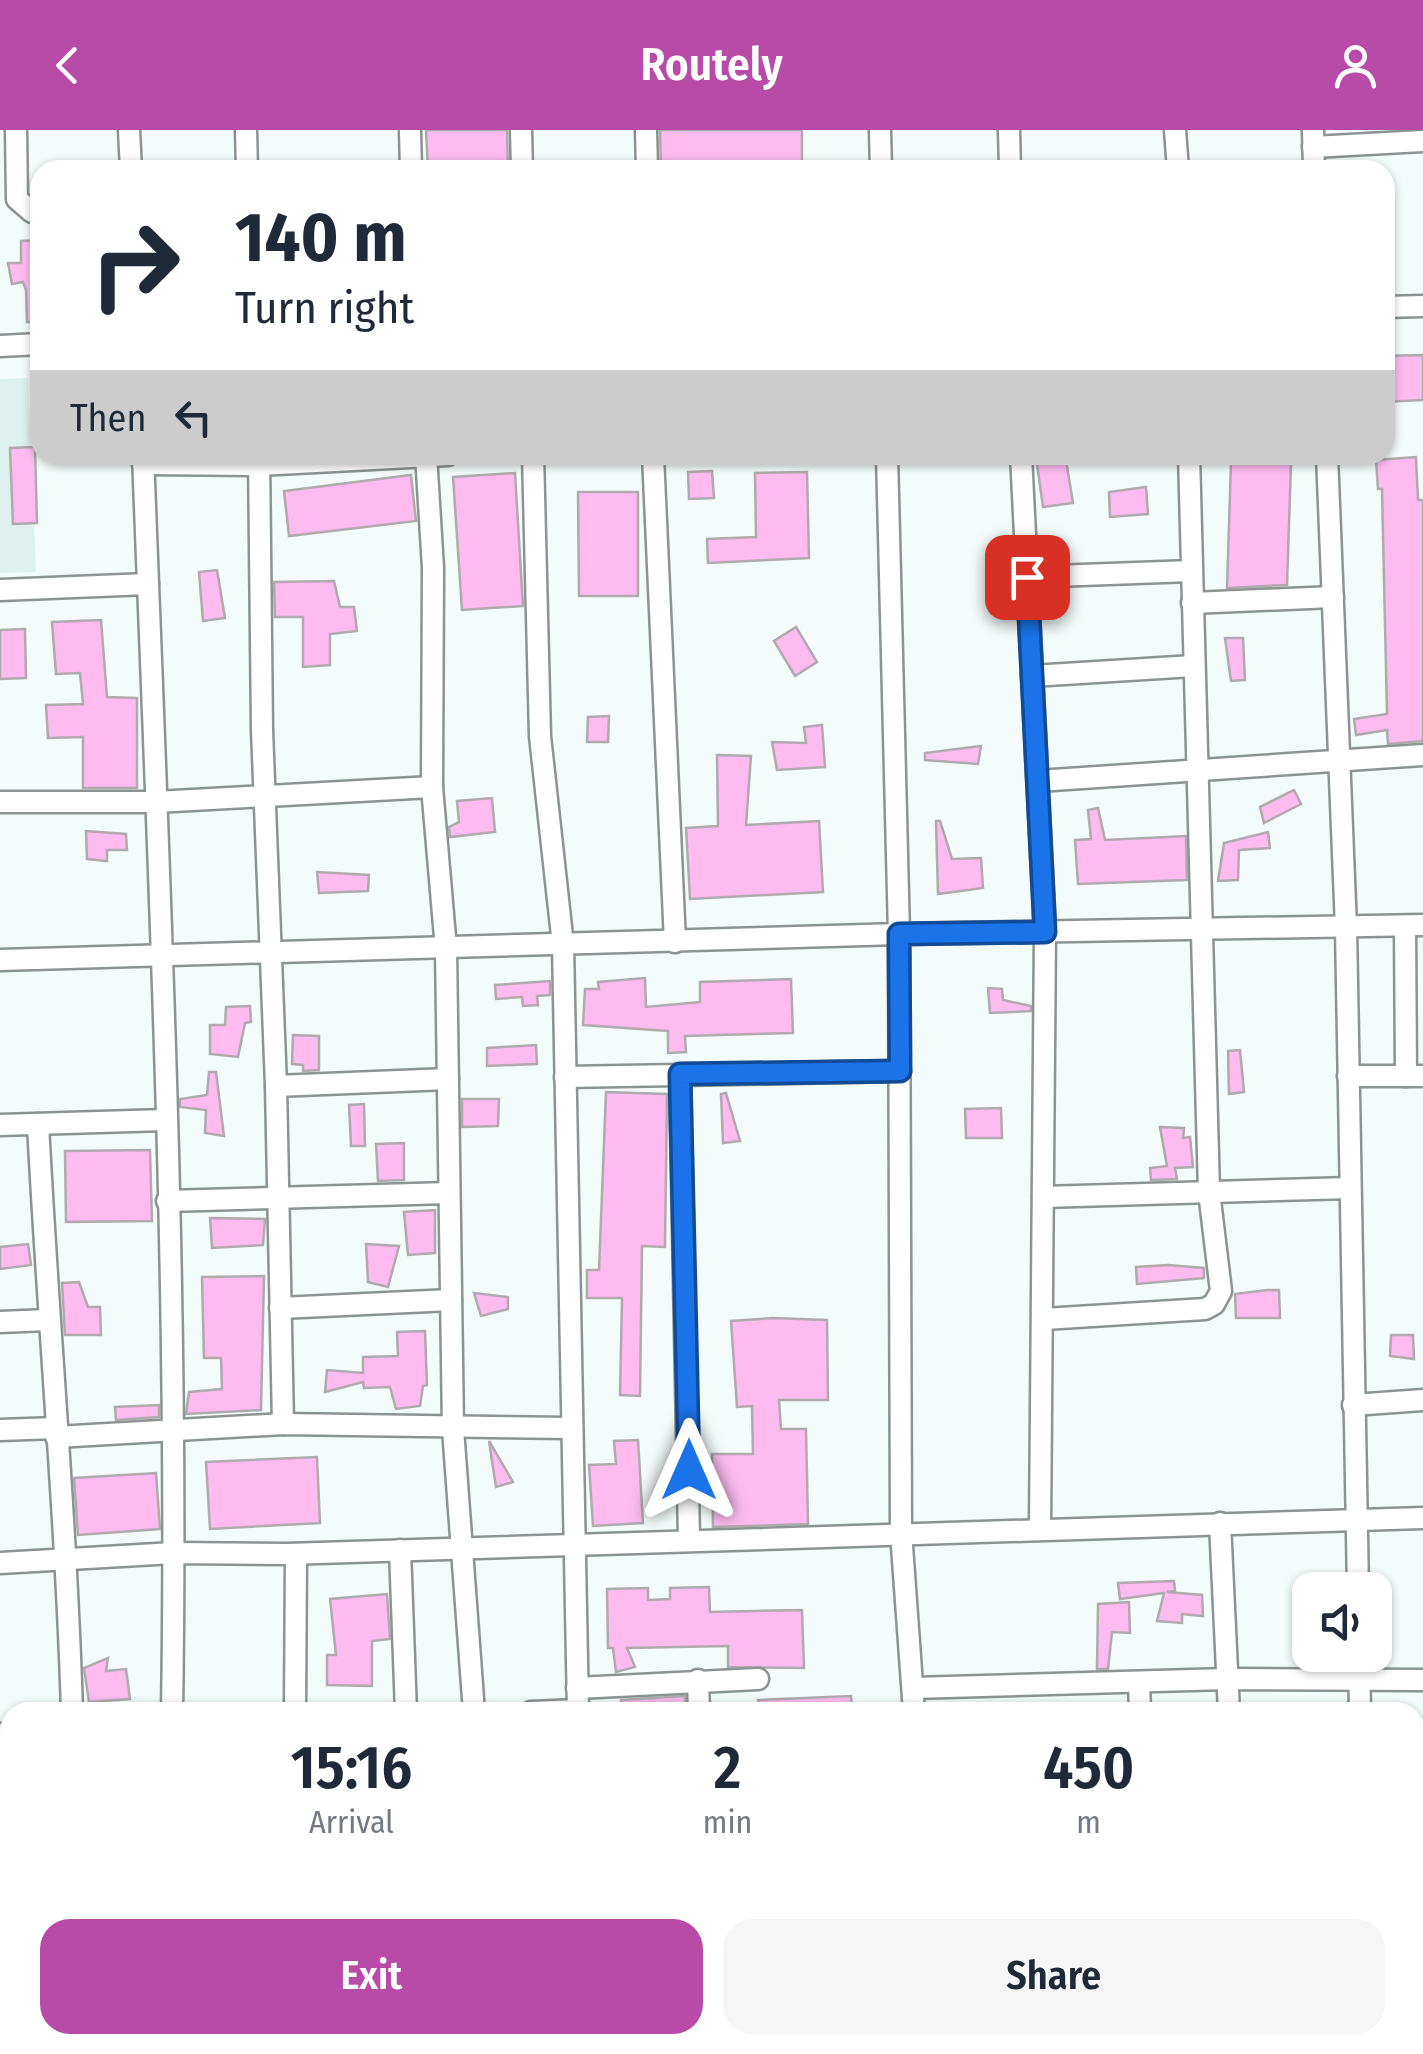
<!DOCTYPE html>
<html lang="en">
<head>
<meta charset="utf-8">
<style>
	body { margin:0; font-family:"Fira Sans Condensed",sans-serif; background:#f6f6f7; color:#1f2937; height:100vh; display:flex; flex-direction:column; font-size:38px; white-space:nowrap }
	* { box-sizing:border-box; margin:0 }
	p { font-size:32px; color:#747a83 }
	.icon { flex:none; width:55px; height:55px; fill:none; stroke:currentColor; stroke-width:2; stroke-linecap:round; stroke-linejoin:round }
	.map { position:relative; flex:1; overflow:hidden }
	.sheet { position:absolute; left:0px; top:1572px; width:1425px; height:352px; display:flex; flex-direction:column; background:#fff; border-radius:30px 30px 0 0; box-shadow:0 2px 8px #0004 }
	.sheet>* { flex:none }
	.banner { position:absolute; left:30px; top:30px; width:1365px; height:305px; border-radius:30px; box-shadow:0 2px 8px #0004; background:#fff; color:#1f2937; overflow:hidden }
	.controls { position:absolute; left:1292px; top:1442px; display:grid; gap:20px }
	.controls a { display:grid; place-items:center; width:100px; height:100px; border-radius:20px; background:#fff; box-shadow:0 2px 8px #0004; font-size:50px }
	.pin { position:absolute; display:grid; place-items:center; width:85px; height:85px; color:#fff; margin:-42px; border-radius:20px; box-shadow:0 5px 15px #0006 }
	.me { position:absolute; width:110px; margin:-55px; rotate:0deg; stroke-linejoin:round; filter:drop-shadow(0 0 8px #0008) }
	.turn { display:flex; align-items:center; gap:35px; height:210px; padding:0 40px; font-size:45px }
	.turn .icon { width:130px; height:130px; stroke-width:2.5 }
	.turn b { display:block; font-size:70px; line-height:85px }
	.then { display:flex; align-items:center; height:95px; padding:0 40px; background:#0003; gap:20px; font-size:38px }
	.eta { display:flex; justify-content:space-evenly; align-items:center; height:170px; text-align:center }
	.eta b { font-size:60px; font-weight:600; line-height:70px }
	.button { display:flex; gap:20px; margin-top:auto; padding:20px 40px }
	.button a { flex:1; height:115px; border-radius:30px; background:#b84aa8; color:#fff; font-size:40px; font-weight:600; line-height:115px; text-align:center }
	.button a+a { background:#f6f6f7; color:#1f2937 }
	header { display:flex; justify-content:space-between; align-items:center; height:130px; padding:0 40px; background:#b84aa8; color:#fff; font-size:45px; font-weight:600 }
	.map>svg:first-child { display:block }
	.built { fill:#dff1ee }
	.building { fill:#fdbbf0; stroke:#b0aaaf; stroke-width:2.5 }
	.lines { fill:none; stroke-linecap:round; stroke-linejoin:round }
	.minor-casing { stroke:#8c9492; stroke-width:25 }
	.minor { stroke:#fff; stroke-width:20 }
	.route-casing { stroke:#114b97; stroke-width:25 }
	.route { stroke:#1a73e8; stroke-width:18 }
</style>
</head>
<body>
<header><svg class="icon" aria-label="back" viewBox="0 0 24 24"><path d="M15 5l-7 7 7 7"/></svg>Routely<svg class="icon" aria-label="person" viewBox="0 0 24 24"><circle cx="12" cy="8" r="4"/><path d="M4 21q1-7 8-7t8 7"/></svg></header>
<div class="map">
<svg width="1423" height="1924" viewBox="0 0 1423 1924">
	<rect width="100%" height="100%" fill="#f3fcfa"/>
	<polygon class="built" points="28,248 36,442 0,443 0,249"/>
	<g class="building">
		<polygon points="426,0 507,0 508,40 428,40"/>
		<polygon points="660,0 802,0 802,40 661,40"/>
		<polygon points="40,110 40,192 27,192 26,160 23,152 12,154 8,133 21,133 21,111"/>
		<polygon points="1423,225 1423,270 1385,272 1385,226"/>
		<polygon points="35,317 37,393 13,394 10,318"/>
		<polygon points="1279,326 1291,334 1287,455 1227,458 1231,332 1270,333"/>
		<polygon points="1416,327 1418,370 1423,370 1423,611 1388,614 1387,600 1356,605 1354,589 1387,584 1382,359 1378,359 1376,330"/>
		<polygon points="1066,330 1073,373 1043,377 1037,334"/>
		<polygon points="712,341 714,368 689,369 688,342"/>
		<polygon points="807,342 809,428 708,433 707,409 756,407 755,343"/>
		<polygon points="515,343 523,476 462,480 453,347"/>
		<polygon points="411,345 416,391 289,406 284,361"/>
		<polygon points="1146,357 1148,384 1110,387 1109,362"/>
		<polygon points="578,362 638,362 638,466 579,466"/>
		<polygon points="217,440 225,488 203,491 199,442"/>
		<polygon points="334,451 340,477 354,477 357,501 330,504 330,535 303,537 303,487 275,487 274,452"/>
		<polygon points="101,490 107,567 137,568 137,658 83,658 83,607 48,608 46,575 83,574 80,543 56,544 52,492"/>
		<polygon points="796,497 817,532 795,546 774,511"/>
		<polygon points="25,499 26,548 0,549 0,500"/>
		<polygon points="1225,508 1243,508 1245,550 1231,551"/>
		<polygon points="609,586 608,612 587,612 588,587"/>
		<polygon points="822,595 825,637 777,640 772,612 806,613 804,597"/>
		<polygon points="981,616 978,634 925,630 925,623"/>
		<polygon points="717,625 751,626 746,695 819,691 823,762 690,769 686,698 718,696"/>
		<polygon points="1294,660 1301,674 1264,693 1260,677"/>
		<polygon points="492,668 495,702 450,707 449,697 459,692 457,671"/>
		<polygon points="1098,678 1105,710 1186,706 1187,750 1078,754 1075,710 1091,709 1088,680"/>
		<polygon points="936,691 940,691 952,729 981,728 983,758 938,764"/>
		<polygon points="86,701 126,704 127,720 107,720 107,731 87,729"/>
		<polygon points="1268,702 1270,718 1239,720 1238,750 1218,751 1224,713"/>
		<polygon points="317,742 369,745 368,761 319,763"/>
		<polygon points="645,848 646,877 700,872 700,852 791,849 793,903 685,906 686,922 668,923 668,901 583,895 585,859 599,859 598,852"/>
		<polygon points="550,851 550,865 537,866 538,875 523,876 522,867 496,869 495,855"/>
		<polygon points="988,858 1002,859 1003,870 1031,876 1031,881 990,883"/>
		<polygon points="250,876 251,892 245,893 238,927 210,924 210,895 225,895 226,877"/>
		<polygon points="293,905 319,906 319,940 303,941 303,935 292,934"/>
		<polygon points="536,915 537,934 487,936 487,918"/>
		<polygon points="1240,920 1244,962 1229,964 1228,921"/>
		<polygon points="209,942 216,942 224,1006 205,1003 206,980 180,977 180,969 207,965"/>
		<polygon points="606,962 667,964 665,1117 642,1116 640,1266 620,1265 622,1168 587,1168 587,1140 599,1140"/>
		<polygon points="726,963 740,1011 723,1013 721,964"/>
		<polygon points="462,969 499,969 498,996 462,997"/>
		<polygon points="364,974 365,1016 351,1016 349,975"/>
		<polygon points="1001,978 1002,1008 966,1008 965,979"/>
		<polygon points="1160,997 1184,998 1183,1008 1190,1007 1193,1037 1175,1038 1177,1049 1151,1050 1150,1038 1167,1036"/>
		<polygon points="404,1013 404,1050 378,1051 376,1014"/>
		<polygon points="150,1020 152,1091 66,1092 65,1021"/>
		<polygon points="435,1080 435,1123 408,1125 404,1082"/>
		<polygon points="210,1088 265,1089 263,1115 212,1118"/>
		<polygon points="28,1114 31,1135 0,1139 0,1117"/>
		<polygon points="366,1114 399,1116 388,1157 368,1152"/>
		<polygon points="1168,1135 1204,1138 1204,1148 1137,1154 1136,1137"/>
		<polygon points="264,1146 261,1280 186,1284 189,1262 222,1259 221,1228 204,1228 202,1147"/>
		<polygon points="79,1152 88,1177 100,1177 101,1205 65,1205 62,1153"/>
		<polygon points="1267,1160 1279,1160 1280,1188 1236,1188 1235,1164"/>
		<polygon points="474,1163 508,1167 508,1179 481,1186"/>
		<polygon points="773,1188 827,1190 828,1270 779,1270 781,1299 806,1299 808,1394 713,1397 712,1324 753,1324 752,1276 737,1277 731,1191"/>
		<polygon points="425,1201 427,1255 423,1256 420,1276 396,1279 390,1257 364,1258 363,1252 325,1262 327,1240 363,1243 363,1227 398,1226 397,1202"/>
		<polygon points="1391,1205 1413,1205 1414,1229 1390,1226"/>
		<polygon points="159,1275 159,1287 116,1290 115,1277"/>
		<polygon points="638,1310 643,1393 593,1396 589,1335 616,1334 614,1311"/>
		<polygon points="489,1311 513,1352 496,1357"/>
		<polygon points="317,1327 320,1393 210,1399 206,1332"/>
		<polygon points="156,1343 160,1399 78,1405 74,1348"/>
		<polygon points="1174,1451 1175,1461 1167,1462 1202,1465 1203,1486 1182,1484 1182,1493 1157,1491 1164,1463 1120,1469 1118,1453"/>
		<polygon points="709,1457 710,1482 802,1480 804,1538 728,1537 728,1516 627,1518 635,1537 616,1542 613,1518 608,1518 607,1459 648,1458 648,1470 670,1469 670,1458"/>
		<polygon points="387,1464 390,1509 372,1511 372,1556 327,1555 327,1525 336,1525 330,1469"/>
		<polygon points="1129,1472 1130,1503 1112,1502 1108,1539 1097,1539 1098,1474"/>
		<polygon points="108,1528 106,1541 126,1539 130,1569 89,1572 84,1538"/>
		<polygon points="685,1566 685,1582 622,1582 621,1570"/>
		<polygon points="851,1566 852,1582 759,1582 758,1570"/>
	</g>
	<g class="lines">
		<defs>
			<g id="minor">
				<polyline points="16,0 17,69 32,82 40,82"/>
				<polyline points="129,0 131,40"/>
				<polyline points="246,0 247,40"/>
				<polyline points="410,0 411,40"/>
				<polyline points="521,0 522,40"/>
				<polyline points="646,0 647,40"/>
				<polyline points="880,0 881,40"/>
				<polyline points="1009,0 1010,40"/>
				<polyline points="1175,0 1178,40"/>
				<polyline points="1313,0 1314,40"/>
				<polyline points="1313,17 1423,11"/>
				<polyline points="1385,177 1423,176"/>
				<polyline points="0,216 40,214"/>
				<path d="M143,325c16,419 36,839 29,1257"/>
				<polyline points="259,325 262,600 276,956 283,1294"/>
				<polyline points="426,325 433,438 432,657 446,819 453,1299 474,1582"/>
				<polyline points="533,325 540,606 563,815 578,1582"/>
				<polyline points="653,325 675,812"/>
				<polyline points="887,325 899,804 901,1402 914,1582"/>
				<polyline points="1021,325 1045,802 1040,1398"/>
				<polyline points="1327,325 1346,798 1358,1460"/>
				<polyline points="143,334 259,335 448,325"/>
				<polyline points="1027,447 1191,441"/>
				<polyline points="0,460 148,454"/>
				<polyline points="1192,473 1333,467"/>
				<polyline points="1032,546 1193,536"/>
				<polyline points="1038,651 1423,625"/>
				<polyline points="0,672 156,672 432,657"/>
				<polyline points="1405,796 1406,946"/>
				<polyline points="0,830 899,804 1423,795"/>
				<polyline points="680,945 689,1410"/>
				<polyline points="1348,946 1423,946"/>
				<polyline points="565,947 900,941"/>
				<polyline points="276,956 448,949"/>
				<path d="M38,994c10,196 28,392 34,588"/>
				<polyline points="0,995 165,990"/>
				<polyline points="1043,1067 1350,1058"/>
				<polyline points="167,1071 449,1063"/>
				<polyline points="280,1178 451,1170"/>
				<polyline points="1044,1189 1205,1179 1214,1174 1221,1161 1209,1062 1189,325"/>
				<polyline points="0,1192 48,1190"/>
				<polyline points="1353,1275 1423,1270"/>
				<polyline points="0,1300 56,1298"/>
				<polyline points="56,1307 283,1294 570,1298"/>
				<polyline points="1220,1393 1229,1582"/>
				<polyline points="400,1420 406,1582"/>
				<polyline points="0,1433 174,1423 287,1424 1423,1388"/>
				<polyline points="1359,1525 1360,1582"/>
				<polyline points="698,1550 699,1582"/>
				<polyline points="1139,1552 1140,1582"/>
				<polyline points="577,1558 758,1549"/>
				<polyline points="913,1558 1227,1549 1423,1550"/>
				<polyline points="295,1582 296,1424"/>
				<polyline points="531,1582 578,1580"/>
				<polyline points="0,1604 10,1603"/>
				<polyline points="1415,1671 1423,1671"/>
				<polyline points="1415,1860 1423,1860"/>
				<polyline points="0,1900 10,1899"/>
				<polyline points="188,1915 188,1924"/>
				<polyline points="480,1915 480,1924"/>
				<polyline points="590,1915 591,1924"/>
				<polyline points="707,1915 707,1924"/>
				<polyline points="937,1915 937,1924"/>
				<polyline points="1364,1915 1365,1924"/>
			</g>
		</defs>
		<use href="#minor" class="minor-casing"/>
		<use href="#minor" class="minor"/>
	</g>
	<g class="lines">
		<defs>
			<polyline id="route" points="689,1340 680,944 900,941 899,804 1045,802 1027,447"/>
		</defs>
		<use href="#route" class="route-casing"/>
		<use href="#route" class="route"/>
	</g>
</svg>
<div class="controls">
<a><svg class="icon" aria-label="sound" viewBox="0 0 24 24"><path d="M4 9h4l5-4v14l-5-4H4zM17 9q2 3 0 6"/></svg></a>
</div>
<div class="pin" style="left:1027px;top:447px;background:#d93025"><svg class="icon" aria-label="arrive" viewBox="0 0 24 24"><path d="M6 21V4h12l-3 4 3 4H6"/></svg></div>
<svg class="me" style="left:689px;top:1340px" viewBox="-20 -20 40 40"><path d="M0-17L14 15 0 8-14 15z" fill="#1a73e8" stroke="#fff" stroke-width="4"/></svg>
<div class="banner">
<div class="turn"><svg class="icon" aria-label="right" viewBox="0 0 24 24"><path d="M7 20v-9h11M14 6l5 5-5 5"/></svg><div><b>140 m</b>Turn right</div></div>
<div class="then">Then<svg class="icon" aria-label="left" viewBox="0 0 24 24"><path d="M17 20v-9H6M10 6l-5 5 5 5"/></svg></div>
</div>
<section class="sheet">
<div class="eta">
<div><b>15:16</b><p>Arrival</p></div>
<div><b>2</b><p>min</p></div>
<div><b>450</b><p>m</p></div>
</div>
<div class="button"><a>Exit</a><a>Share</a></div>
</section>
</div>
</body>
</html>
